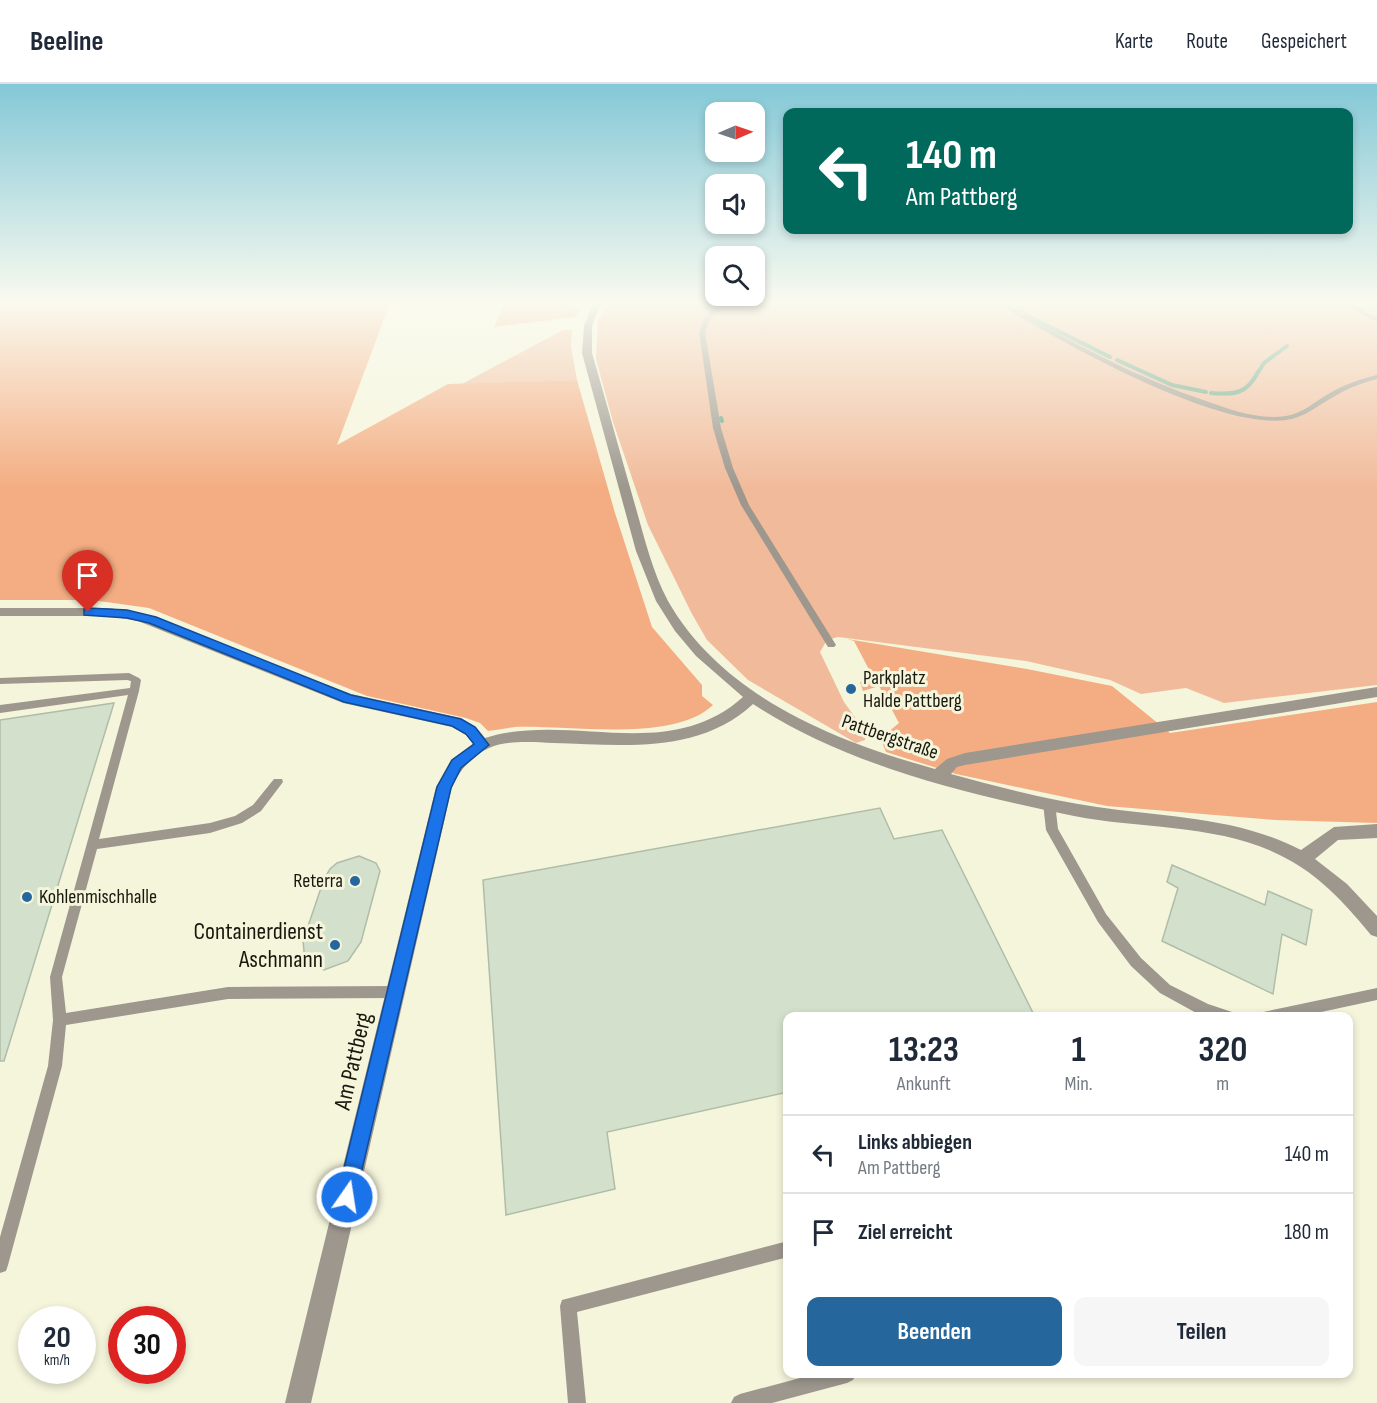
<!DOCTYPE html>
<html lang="de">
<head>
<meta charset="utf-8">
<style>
	body { margin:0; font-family:"Sofia Sans Condensed",sans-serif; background:#f6f6f7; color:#1f2937; height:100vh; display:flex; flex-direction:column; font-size:22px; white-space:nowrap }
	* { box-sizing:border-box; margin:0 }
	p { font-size:20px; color:#747a83 }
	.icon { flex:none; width:33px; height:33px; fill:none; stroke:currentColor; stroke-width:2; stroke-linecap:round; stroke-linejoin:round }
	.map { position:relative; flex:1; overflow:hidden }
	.drawer { position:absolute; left:783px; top:928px; width:570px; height:366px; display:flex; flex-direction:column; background:#fff; border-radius:12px; box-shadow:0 3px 9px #0003 }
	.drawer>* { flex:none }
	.guide { position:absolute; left:783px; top:24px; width:570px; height:126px; border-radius:12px; box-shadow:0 3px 9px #0003; background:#00695c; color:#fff; overflow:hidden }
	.needle { width:39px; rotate:88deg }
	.controls { position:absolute; left:705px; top:18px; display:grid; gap:12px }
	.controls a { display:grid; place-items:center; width:60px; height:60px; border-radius:12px; background:#fff; box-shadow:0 3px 9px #0003; font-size:30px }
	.speed { position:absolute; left:18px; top:1222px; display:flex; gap:12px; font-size:30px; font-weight:700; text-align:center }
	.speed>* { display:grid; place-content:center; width:78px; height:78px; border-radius:50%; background:#fff; box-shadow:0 3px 9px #0003; line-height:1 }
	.speed small { font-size:15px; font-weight:400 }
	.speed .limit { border:9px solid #d22; background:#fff; color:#111 }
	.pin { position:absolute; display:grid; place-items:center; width:51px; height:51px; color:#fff; margin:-62px -26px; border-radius:50% 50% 50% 0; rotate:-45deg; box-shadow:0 0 6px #0007 }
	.pin .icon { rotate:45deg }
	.me { position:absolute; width:66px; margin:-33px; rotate:13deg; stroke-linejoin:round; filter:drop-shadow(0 0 4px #0008) }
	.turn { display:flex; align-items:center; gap:21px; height:126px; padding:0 24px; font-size:27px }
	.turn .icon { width:78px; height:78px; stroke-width:2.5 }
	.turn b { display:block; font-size:42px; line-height:51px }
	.eta { display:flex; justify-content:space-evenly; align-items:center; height:102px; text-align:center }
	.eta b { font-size:36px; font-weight:700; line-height:42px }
	.cta { display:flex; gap:12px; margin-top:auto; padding:12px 24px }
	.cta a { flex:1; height:69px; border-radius:12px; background:#25679d; color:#fff; font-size:24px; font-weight:700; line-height:69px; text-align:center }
	.cta a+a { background:#f6f6f7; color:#1f2937 }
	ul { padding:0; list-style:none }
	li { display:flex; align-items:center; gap:18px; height:78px; padding:0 24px; border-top:2px solid #e0e1e3 }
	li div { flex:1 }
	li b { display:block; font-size:22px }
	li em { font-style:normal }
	header { display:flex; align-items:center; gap:36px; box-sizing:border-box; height:84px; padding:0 30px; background:#fff; border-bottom:2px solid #e0e1e3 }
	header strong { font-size:28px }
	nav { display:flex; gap:33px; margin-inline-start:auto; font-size:21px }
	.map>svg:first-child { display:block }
	.green { fill:#f1bb9b }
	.forest { fill:#f4ad82 }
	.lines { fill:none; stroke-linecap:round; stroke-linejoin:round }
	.stream { stroke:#6ba889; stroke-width:4 }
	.building { fill:#d3e1cc; stroke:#afbda8; stroke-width:1.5 }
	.lane { fill:#9d978e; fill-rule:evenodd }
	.street { fill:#9d978e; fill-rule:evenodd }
	.route { fill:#1a73e8; stroke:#114b97; stroke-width:1.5 }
	.poi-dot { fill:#25679d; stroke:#f5f5dc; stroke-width:2 }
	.labels { text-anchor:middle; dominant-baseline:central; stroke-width:6; stroke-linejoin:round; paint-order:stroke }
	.poi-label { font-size:20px; fill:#18180f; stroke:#f5f5dc; text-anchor:start }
	.street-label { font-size:20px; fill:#18180f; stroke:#f5f5dc }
	.near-poi-label { font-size:24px; fill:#18180f; stroke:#f5f5dc; text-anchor:end }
	.near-street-label { font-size:24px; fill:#18180f; stroke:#f5f5dc }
</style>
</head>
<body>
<header>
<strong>Beeline</strong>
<nav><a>Karte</a><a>Route</a><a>Gespeichert</a></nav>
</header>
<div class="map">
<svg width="1377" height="1319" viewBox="0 0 1377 1319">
	<rect width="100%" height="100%" fill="#f5f5dc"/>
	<g class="green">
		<polygon points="607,219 1377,219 1377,601 1224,619 1186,604 1141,610 1110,596 1026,577 838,553 827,556 820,568 844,618 865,647 865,656 856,659 748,596 707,556 692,530 648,441 613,338 596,275 598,237"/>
		<polygon points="563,246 572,246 571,263 577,296 462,300"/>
	</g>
	<g class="forest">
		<path d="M0,219h390l-53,142 111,-61 129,-4 38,133 37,114 50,58v11l11,9c-39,38 -145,20 -198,22 -9,1 -18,3 -27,4l-8,-8 -14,-5 -99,-22 -218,-88 -57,-8h-92z"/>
		<polygon points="505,219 555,219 580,225 575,233 494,243"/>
		<polygon points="847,555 1027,585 1112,602 1170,649 1377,618 1377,739 1275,736 1107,722 956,690 886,668 882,658 887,649 899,639 879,602 863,607 860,598 874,595 854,557"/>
	</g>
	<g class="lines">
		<g class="stream">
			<polyline points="1022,229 1110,273"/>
			<polyline points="1117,276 1172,301 1206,308"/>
			<polyline points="1259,287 1264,279 1287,262"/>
			<path d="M1211,309c23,2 36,1 47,-21"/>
			<polyline points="721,334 722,337"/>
		</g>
	</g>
	<g class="building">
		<polygon points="114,619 4,977 0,977 0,636"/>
		<polygon points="880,724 894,755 942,746 1035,933 788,933 788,1008 607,1048 615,1105 506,1131 483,796"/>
		<polygon points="359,772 376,779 380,787 361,858 348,877 324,886 305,877 303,857 324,795 330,785 337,779"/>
		<polygon points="1172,781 1265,821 1268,807 1312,826 1306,861 1282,850 1273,910 1162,857 1178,804 1167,798"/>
	</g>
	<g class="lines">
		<g class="lane">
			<polygon points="719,219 725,219 710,236 705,248 721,344 733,384 749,421 836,561 834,563 828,563 741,421 725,384 713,344 699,248 704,235"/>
			<path d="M999,219h7c63,39 130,74 200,98 25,9 53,19 80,15 16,-2 31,-16 44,-23 15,-9 31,-14 47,-18v4c-15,4 -29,9 -42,17 -15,8 -31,22 -49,24 -61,8 -183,-56 -236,-86 -17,-10 -36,-19 -51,-31z"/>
			<polygon points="1342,219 1349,219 1377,234 1377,238"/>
			<polygon points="129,589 139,594 141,596 139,607 99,755 210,739 235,732 253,721 274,695 282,695 283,698 261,727 242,739 210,749 97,765 62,893 66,929 228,903 395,902 400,904 402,908 400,912 395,914 228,915 66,941 62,982 8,1181 6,1187 0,1189 0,1153 48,982 53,936 50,893 128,611 0,629 0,621 130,604 131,597 127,596 0,600 0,594"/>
			<polygon points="1049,715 1053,716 1055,719 1058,745 1106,830 1141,874 1170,901 1208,920 1232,928 1234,933 1207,933 1200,931 1160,909 1131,882 1098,838 1046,746 1043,719 1045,716"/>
			<polygon points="1377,904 1377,916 1298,933 1261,933 1263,928 1268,927"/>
			<polygon points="788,1157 788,1173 577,1228 586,1319 568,1319 560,1222 562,1216"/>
			<polygon points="815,1290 856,1290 853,1296 847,1299 772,1319 731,1319 734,1313 740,1310"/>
		</g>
		<path class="street" d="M593,219h8l-9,23v27c14,48 27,96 41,145 10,34 18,71 35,103 55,96 167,140 267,168l12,-10 18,-6 412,-66v10l-412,68 -8,2 -6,7c48,13 97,26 146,33 69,10 140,10 204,43l33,-23 43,-3v14l-39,2 -23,19 32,25 30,32v21l-6,-2c-23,-28 -48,-56 -80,-74 -65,-38 -146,-31 -217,-45 -108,-22 -228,-51 -321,-112 -55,51 -131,41 -200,39 -20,-1 -46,-3 -64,5 -18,8 -29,22 -37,39l-141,616h-26l151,-616 15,-27 22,-16 -7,-9 -14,-8 -109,-24 -205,-82 -29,-5h-109v-8h109l31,5 211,81 110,24 15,9 9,11c86,-27 182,27 258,-41l-47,-41 -21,-25 -19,-30 -20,-50 -54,-198 2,-27z"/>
	</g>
	<linearGradient id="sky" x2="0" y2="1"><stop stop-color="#84c8d7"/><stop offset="0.54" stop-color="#fafaef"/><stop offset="1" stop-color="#fafaef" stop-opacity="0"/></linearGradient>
	<rect width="1377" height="404" fill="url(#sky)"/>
	<polygon class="route" points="88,524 127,526 156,533 351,611 461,635 475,643 489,661 461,684 451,704 354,1120 347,1123 340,1120 337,1113 437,703 452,676 474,660 466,650 452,642 344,618 149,539 127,534 84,531 84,525"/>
	<g class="poi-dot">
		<circle cx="851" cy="605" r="6"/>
		<circle cx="355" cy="797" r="6"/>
		<circle cx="27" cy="813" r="6"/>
		<circle cx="335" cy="861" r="6"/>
	</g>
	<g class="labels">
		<g class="poi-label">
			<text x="863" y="594">Parkplatz<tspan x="863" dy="23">Halde Pattberg</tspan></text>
			<text x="343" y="797" text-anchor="end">Reterra</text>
			<text x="39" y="813">Kohlenmischhalle</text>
		</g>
		<g class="street-label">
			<text transform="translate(890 653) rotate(19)">Pattbergstraße</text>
		</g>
		<g class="near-poi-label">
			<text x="323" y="847">Containerdienst<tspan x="323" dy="28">Aschmann</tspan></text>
		</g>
		<g class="near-street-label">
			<text transform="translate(353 977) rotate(-77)">Am Pattberg</text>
		</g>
	</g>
</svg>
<div class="controls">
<a><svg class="needle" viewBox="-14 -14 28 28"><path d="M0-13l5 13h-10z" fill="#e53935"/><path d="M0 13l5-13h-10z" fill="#747a83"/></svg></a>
<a><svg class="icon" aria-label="sound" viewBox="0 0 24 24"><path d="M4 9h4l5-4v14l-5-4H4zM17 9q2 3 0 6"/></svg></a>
<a><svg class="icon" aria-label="search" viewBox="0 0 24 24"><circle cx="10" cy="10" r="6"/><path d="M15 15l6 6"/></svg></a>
</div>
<div class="speed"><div>20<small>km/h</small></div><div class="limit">30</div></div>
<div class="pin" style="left:88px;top:528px;background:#d93025"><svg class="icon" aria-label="arrive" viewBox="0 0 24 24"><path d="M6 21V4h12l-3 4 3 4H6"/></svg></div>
<svg class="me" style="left:347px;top:1113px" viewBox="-20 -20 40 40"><circle r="17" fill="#1a73e8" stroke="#fff" stroke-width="3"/><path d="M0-11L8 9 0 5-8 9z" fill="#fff"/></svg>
<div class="guide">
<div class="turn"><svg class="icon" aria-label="left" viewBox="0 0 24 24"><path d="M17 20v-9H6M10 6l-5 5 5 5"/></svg><div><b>140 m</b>Am Pattberg</div></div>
</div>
<section class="drawer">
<div class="eta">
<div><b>13:23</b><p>Ankunft</p></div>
<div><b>1</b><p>Min.</p></div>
<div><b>320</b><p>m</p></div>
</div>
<ul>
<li><svg class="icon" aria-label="left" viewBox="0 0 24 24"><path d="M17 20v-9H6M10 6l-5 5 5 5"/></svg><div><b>Links abbiegen</b><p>Am Pattberg</p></div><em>140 m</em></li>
<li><svg class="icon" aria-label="arrive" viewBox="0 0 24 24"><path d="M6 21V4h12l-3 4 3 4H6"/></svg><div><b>Ziel erreicht</b></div><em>180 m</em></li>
</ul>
<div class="cta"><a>Beenden</a><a>Teilen</a></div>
</section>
</div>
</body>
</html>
